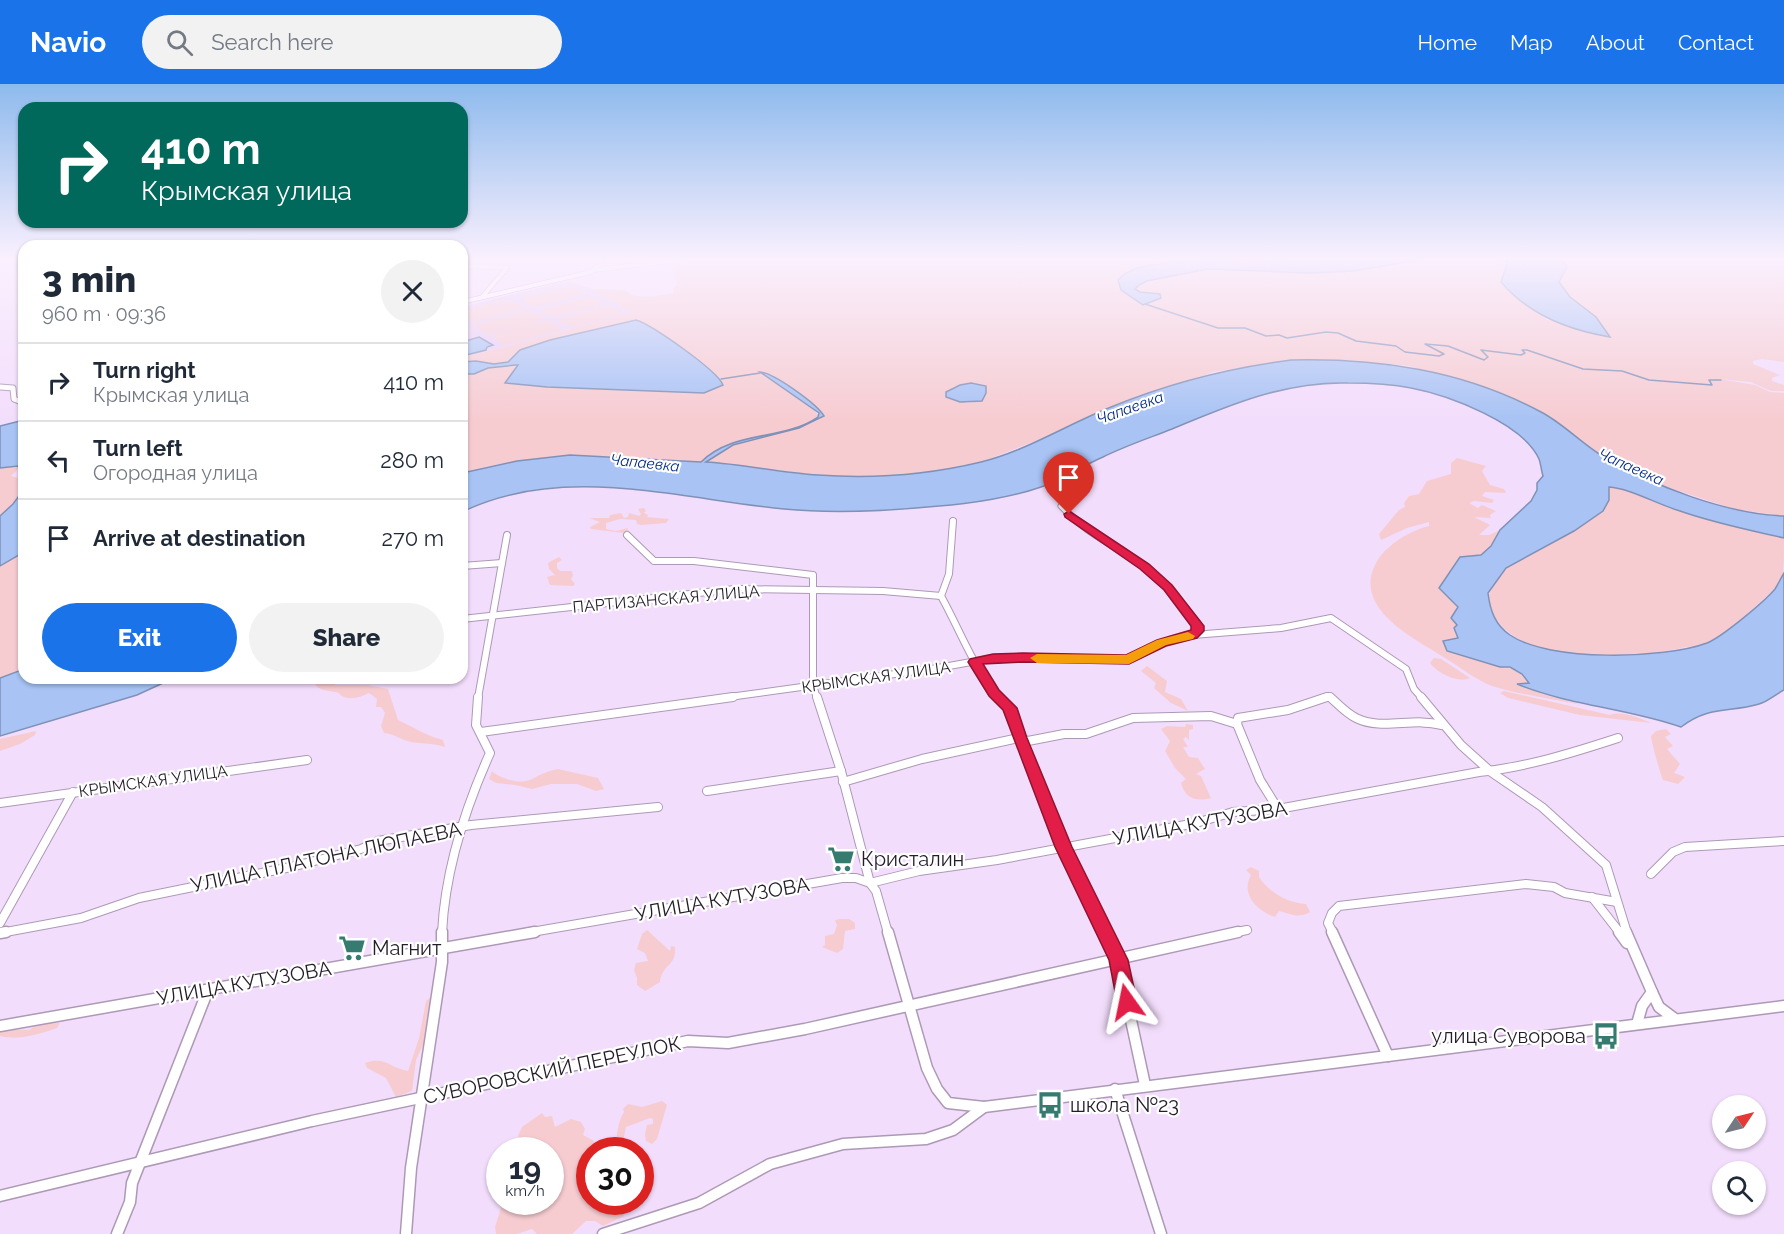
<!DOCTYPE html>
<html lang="en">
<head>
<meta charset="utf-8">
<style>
	body { margin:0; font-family:Raleway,sans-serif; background:#f2f2f3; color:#1f2937; height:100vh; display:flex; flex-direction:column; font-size:22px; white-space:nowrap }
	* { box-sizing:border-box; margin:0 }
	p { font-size:20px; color:#747a83 }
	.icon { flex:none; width:33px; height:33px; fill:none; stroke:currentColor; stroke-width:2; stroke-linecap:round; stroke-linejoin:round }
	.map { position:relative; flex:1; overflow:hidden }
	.side { position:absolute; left:18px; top:156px; width:450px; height:444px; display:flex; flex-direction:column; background:#fff; border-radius:18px; box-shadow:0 2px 4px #0004 }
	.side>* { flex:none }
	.guide { position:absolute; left:18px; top:18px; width:450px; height:126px; border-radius:18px; box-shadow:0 2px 4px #0004; background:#00695c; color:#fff; overflow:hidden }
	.needle { width:39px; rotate:55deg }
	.fabs { position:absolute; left:1712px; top:1011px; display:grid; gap:12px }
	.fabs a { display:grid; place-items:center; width:54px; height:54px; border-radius:50%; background:#fff; box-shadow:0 2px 4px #0004; font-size:30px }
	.speed { position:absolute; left:486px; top:1053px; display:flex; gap:12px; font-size:30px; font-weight:700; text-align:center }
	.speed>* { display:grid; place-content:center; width:78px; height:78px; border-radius:50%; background:#fff; box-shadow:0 2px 4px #0004; line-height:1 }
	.speed small { font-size:15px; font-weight:400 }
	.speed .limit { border:9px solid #d22; background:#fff; color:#111 }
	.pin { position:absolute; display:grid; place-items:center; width:51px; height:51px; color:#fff; margin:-62px -26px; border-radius:50% 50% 50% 0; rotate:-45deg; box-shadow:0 0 6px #0007 }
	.pin .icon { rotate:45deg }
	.me { position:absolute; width:66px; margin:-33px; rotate:348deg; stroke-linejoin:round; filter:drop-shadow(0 0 4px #0008) }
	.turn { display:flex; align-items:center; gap:21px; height:126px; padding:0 24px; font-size:27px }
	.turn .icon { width:78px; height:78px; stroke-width:2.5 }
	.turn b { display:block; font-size:42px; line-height:51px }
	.round { display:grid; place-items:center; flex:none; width:63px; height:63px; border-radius:32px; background:#f2f2f3 }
	.overview { display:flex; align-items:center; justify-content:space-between; height:102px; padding:0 24px }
	h1 { font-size:36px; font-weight:800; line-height:45px }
	.primary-button { display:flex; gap:12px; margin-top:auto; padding:12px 24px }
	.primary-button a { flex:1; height:69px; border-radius:36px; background:#1a73e8; color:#fff; font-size:24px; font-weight:800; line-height:69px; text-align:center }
	.primary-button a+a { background:#f2f2f3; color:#1f2937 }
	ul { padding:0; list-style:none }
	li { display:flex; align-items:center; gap:18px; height:78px; padding:0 24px; border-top:2px solid #e0e1e3 }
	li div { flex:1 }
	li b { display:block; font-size:22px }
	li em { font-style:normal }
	header { display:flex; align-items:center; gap:36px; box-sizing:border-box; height:84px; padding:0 30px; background:#1a73e8; color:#fff }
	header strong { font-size:28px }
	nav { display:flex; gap:33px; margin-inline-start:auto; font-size:21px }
	.search { width:420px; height:54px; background:#f2f2f3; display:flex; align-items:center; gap:15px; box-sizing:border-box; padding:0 21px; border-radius:33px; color:#747a83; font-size:22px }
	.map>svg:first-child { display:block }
	.built { fill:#e8cef3 }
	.green { fill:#f6ccd1; fill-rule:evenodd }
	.water { fill:#a8c3f4; stroke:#8091b7; stroke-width:1.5 }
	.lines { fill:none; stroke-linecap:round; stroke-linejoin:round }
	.stream { stroke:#8091b7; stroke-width:1.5 }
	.minor-far4-casing { stroke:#ad99b6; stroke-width:5 }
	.minor-far3-casing { stroke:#ad99b6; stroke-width:7 }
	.minor-far2-casing { stroke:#ad99b6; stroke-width:8 }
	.minor-far1-casing { stroke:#ad99b6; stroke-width:10 }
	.minor-casing { stroke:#ad99b6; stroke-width:13 }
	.minor-far4 { stroke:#fff; stroke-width:4 }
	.minor-far3 { stroke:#fff; stroke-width:5 }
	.minor-far2 { stroke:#fff; stroke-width:6 }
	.minor-far1 { stroke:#fff; stroke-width:8 }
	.minor { stroke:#fff; stroke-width:10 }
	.route { fill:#e11d48; stroke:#92132f; stroke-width:1.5 }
	.slow { fill:#f59e0b }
	.labels { text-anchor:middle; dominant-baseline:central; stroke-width:4.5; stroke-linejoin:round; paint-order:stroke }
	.far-water-label { font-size:15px; font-style:italic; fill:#002a84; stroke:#fff }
	.street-label { font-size:16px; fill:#241c28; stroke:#fff }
	.near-street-label { font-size:20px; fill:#241c28; stroke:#fff }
	.near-poi-label { font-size:20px; fill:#241c28; stroke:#fff; text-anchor:start }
</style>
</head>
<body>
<header>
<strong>Navio</strong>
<div class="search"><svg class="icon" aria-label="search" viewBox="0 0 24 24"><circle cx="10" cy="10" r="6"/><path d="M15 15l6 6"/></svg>Search here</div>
<nav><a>Home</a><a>Map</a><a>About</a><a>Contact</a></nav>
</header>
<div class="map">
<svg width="1784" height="1150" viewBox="0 0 1784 1150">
	<rect width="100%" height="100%" fill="#f3ddfc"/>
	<polygon class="built" points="567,197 592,205 632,229 462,274 462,223"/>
	<g class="green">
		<path d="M708,175h502c-25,1 -69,3 -89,17v14c16,12 20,17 39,8l-6,-6h-14l-6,-3 5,-4 61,-15 154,1 71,-12h76l6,4 -6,12 4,11 41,33 54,17c3,-21 -17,-25 -29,-38 -4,-5 -7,-11 -12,-16l5,-21 -3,-2h109l18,3 11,-3h85v103l-22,-3 -9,2v3l27,11 -8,3v3l12,4v6h-13l-20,-9 -31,-3 35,6 15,7 14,1v123l-50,-7 -67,-22 -64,-31 -61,-44 -56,-24 -77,-22 -60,-6h-58l-78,12 -229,89 -63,13 -37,4 -67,-3 -112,-13c27,-28 80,-25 115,-43l1,-7 -19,-17 -34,-21h-7l45,28 13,14c-26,26 -86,12 -117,46 -81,-7 -161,-12 -240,11v-99l3,1 23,-7 28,-3h2l-13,18 42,4 157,6 19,-8c-7,-20 -67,-54 -87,-65l-86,20 -30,10 -12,12 -14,2 -18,-3 -14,1v-4l169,-45 -39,-24 33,1c13,12 34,5 49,3l-1,-5 4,-3 -5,-20zM971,299l11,18 -16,2 -13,-16z"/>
		<polygon points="573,202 585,210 538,222 531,222 521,214"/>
		<polygon points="589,213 599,215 602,221 553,233 539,226"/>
		<polygon points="500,217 515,218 526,225 473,238 462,233 462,227"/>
		<polygon points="606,222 610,222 623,230 573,243 556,236"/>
		<polygon points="529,227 545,234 535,239 548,236 562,246 503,261 491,250 531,239 486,250 474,241"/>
		<path d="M1457,374l29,8 -4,5 8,14 14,4 2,4 -21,-1 -3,4 12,4 -2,3 -18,-2 -5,2 9,5 4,-3 14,6 -6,4 1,3 -17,-1 16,8 -11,10h10l11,-5 -9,16 -10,9 -23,52 42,60c14,0 21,6 29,17h-10l23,10 40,11c-30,-6 -61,-10 -90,-19 -16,-6 -32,-19 -47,-28 -29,-19 -92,-48 -70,-93 9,-19 34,-34 54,-39v-4l-22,6 -26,12 -2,-6 20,-24 6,-3 -1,-4 5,-7 10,-2 8,-13 24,-7v-11z"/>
		<path d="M11,382h7v3l-7,7 13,4c0,16 -12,26 -24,36v-48z"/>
		<path d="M1609,403c21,1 49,17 71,24 34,12 69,19 104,27 0,11 0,27 -1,37 -5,13 -17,21 -27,31 -14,12 -31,28 -47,36 -8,4 -19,4 -27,6 -50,10 -154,18 -186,-29 -14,-20 -5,-35 10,-51l68,-37 29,-20z"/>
		<polygon points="644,424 646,427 644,429 648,431 647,433 669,435 666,439 641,441 637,440 636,436 620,435 606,439 606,445 616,447 628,444 627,449 624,449 591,445 590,443 600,438 589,434 609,434 610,431 621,429 624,434 628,433 629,429 639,432 641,430 638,425"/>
		<polygon points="24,468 24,585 0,594 0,482"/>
		<polygon points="559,473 562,476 557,479 557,484 560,487 572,487 573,492 571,495 575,500 573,502 550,501 547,493 555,491 549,485 548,479"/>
		<path d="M1434,574l7,1 29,19c-11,6 -33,-5 -40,-15z"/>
		<polygon points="1147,582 1167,597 1165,608 1181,615 1188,627 1171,619 1154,604 1156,599 1141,587"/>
		<path d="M312,594h21l2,7h32l21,4 10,31c15,7 29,16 45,20l2,7c-12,-4 -22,-3 -34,-5 -10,-2 -16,-8 -27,-9l-3,-7 4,-13 -4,-6h-5l1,-8 -8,-6c-8,4 -16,7 -25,4 -7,-3 -1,-3 -9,-5 -11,-2 -18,-1 -23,-14z"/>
		<path d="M1504,607l106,24c11,-5 30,3 41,8l-71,-8 -72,-17 -8,-5z"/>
		<path d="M1186,640l7,1v4l-4,1v10l-3,-3 -3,2 5,8h-5l6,10 9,1 7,11 -9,5 5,2 10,22c-14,4 -26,1 -30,-15l5,-4 -11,-11 -10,-17 5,-10 -9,-12 6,-3 18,1z"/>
		<path d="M1666,645l5,5 -6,3 8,9 -6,3 13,15 -6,9 11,4 -7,7 -15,-4c-2,-4 -12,-39 -12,-44l5,-5z"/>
		<polygon points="36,647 35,651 20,660 0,667 0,655"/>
		<path d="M558,685l40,9 6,11 -8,2 -19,-7h-26l-19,5 -17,-4 -19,-2 -7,-4 3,-8c8,8 30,14 40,8 10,-5 15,-8 26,-10z"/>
		<path d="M1251,783l8,4v6c11,16 28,26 47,27l4,8c-12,7 -19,2 -31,-1l-4,6c-17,-6 -35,-22 -24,-42l-5,-5z"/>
		<polygon points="840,835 849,835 855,839 855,845 845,847 843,865 837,869 822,863 825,861 825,852 834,850 837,841 835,836"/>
		<path d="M647,846l23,21 1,-5 4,1c2,19 -13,17 -15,35l-15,9 -8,-6v-7l-3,-8 2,-7 12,-2 -3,-8 -8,-4 5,-15z"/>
		<path d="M432,912l-8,47 -8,17 -4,31 -16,6 -10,-19 -19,-10 -2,-5c21,-7 24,5 43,8l11,-33 7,-37z"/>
		<path d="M60,939l-3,5c-17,6 -39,13 -57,8v-7l29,1 8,-6z"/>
		<path d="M662,1017l5,4 -10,34 -5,5 -6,-3 -1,-7 2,-9 6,-1v-5l-3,-1 -24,9 -5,23h-9c7,-9 3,-24 12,-38l-1,-3 5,-5 14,3z"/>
		<polygon points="542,1029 545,1033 552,1032 555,1043 571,1035 581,1038 585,1045 583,1051 594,1057 593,1066 590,1066 590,1118 622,1118 621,1126 624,1132 603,1142 595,1137 586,1137 572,1150 537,1150 532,1145 517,1150 496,1150 495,1143 503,1118 550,1118 550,1066 500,1066 499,1108 494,1099 498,1065 521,1061 522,1058 518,1052 522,1043"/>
	</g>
	<g class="water">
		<polygon points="1425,175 1354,187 1311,189 1208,185 1147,197 1139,201 1135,205 1140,208 1160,210 1161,214 1143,221 1121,206 1118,196 1126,189 1137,184 1181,176"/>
		<path d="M1501,175h60l6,8 -8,15 11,15 26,20 14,20c-42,-7 -82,-23 -109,-55l6,-19z"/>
		<path d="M636,236c16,5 81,50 87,65l-19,8 -157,-6 -42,-4 13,-18h-2l-28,3 -14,6h-12v-12l14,-1 18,3 14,-2 12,-12 30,-10z"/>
		<polygon points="479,253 493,261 487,263 486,266 462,272 462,258"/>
		<path d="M1291,276c87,-2 172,10 250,52 23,12 41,32 63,45 50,29 122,57 180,59v22c-35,-8 -70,-15 -104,-27 -21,-6 -51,-23 -71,-24v13l-6,11 -29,20 -68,37 -18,25c2,17 7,32 22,42 39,27 154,24 197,8 15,-6 57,-41 68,-54 3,-5 6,-11 9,-16v117c-8,4 -17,12 -25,14 -30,9 -49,1 -78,23 -54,-19 -110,-21 -164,-43l12,-1 -7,-9 -12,-7h-10l-53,-16 -4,-10 15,-3 -4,-10 3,-3 -6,-7 7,-11 -19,-19 21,-31 21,-2 10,-9 9,-16 31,-29 6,-11v-7l6,-7c-2,-6 -2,-12 -4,-17 -16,-36 -91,-64 -128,-71 -20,-4 -42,-5 -63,-5 -62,-2 -119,22 -176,46 -23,9 -47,17 -69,28 -21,9 -41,23 -62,30 -28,10 -72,17 -102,19 -51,5 -103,8 -155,3 -105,-10 -222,-46 -322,3v-39l5,-1 50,-11 53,-6 131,7c32,-32 82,-21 117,-45l1,-4 -59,-41c14,1 57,32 64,44l-25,12 -66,17 -27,17c37,2 75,11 112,13 56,4 109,0 163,-13 45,-11 87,-38 130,-55 58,-24 117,-39 180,-47z"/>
		<polygon points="971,299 986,302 986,309 982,317 960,318 946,313 946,308 960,301"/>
		<polygon points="24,336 24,391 18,382 0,384 0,342"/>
		<polygon points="24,405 24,468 0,482 0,432 13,420"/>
		<polygon points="24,585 24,594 174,594 137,611 0,652 0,594"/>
	</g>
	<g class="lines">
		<g class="stream">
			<polyline points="1145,220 1218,244 1245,244 1266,252 1279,251 1287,254 1326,248 1338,249 1356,257 1396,262 1405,268 1439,272 1444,270 1425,260 1448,262 1484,276 1488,273 1481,266 1521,271 1525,269 1522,266 1527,266 1583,285 1622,287 1649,296 1712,301 1709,296 1721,296"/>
			<polyline points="721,295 760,289"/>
		</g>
		<defs>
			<g id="minor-far4">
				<polyline points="467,182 507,184 482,213"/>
				<polyline points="595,186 685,175"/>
				<polyline points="462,218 591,188 605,175"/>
			</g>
			<g id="minor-far3">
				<polyline points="0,303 13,304 14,315 24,319"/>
				<polyline points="1061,422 1070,431"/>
			</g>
			<g id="minor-far2">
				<path d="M1068,429c22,22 52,35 77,54 21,16 36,37 53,58v6l-5,4"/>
				<path d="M953,437l-4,53 -8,22c19,34 33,74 59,102"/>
				<polyline points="627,451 654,477 694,477 813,491 813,602 817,614"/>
				<polyline points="462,482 502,479"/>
				<polyline points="462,535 735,505 883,507 941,512"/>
				<polyline points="478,614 507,451"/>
				<polyline points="722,614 938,584 993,574 1129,576 1170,556 1193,551 1281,544 1331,534 1406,585 1414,605 1422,614"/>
				<polyline points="1322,614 1329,612 1331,614"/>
			</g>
			<g id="minor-far1">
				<polyline points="817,613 841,687 870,799 876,807 888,849"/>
				<polyline points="999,613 1009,624 1064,763 1105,849"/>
				<path d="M1330,613c8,7 16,16 26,21 26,13 57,-1 85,7"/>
				<polyline points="1421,613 1461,661 1491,688 1542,723 1606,781 1627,849"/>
				<polyline points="1237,640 1260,696 1278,725"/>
				<polyline points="481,648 733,613"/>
				<polyline points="843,698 922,675 1019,654 1028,657 1064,650 1086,650 1133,634 1211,632 1237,640 1238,634 1288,626 1327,613"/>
				<polyline points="707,707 841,687"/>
				<polyline points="0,719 307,676"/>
				<polyline points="1651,790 1673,768 1685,763 1784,757"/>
				<polyline points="1592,813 1620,849"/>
				<polyline points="0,839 73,708"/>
				<polyline points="0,849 81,834 139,814 291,783 361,765 378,757 471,741 658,723"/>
				<path d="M442,849c3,-63 22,-122 48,-180l-14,-28 2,-28"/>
				<path d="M526,849l316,-55h14l14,5 49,-12 78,-11 199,-37 37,-11 45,-3 201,-37c48,-5 93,-19 139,-34"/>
				<polyline points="1232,849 1247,846"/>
				<polyline points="1333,849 1328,839 1332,829 1339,822 1526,800 1554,803 1565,809 1617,818"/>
			</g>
			<g id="minor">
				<polyline points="888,848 927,984 937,1005 948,1019 984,1023 1784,922"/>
				<polyline points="1105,848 1118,876 1145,1001"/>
				<polyline points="1332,848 1388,972"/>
				<polyline points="1619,848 1627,859"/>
				<polyline points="1626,848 1652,908 1642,922 1637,940"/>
				<polyline points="0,849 6,848"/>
				<polyline points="1652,908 1659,923 1675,935"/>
				<polyline points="0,942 535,848"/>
				<polyline points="1115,1005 1161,1150"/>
				<polyline points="0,1112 312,1037 688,957 728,959 805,945 1238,848"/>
				<polyline points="117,1150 130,1118 132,1099 208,906"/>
				<polyline points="406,1150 411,1084 442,878 442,848"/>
				<polyline points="603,1150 699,1119 770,1080 843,1060 926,1055 953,1046 984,1023"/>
			</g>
		</defs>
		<use href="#minor-far4" class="minor-far4-casing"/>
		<use href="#minor-far3" class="minor-far3-casing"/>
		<use href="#minor-far2" class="minor-far2-casing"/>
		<use href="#minor-far1" class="minor-far1-casing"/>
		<use href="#minor" class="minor-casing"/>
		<use href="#minor-far4" class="minor-far4"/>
		<use href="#minor-far3" class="minor-far3"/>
		<use href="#minor-far2" class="minor-far2"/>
		<use href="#minor-far1" class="minor-far1"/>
		<use href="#minor" class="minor"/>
	</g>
	<linearGradient id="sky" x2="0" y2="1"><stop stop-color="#8ebaed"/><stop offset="0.52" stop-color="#faf0fe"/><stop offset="1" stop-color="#faf0fe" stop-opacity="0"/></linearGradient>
	<rect width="1784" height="336" fill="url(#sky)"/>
	<polygon class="route" points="1069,427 1149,480 1172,501 1204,542 1204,547 1197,554 1166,562 1129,580 1023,578 983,580 999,606 1017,624 1027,654 1072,763 1128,876 1137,918 1134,924 1127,926 1120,924 1117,918 1109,876 1055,763 1003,626 989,612 968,578 970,575 993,570 1023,569 1126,571 1157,556 1191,546 1191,542 1164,506 1140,485 1065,433 1064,430"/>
	<polygon class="slow" points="1188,548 1195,552 1193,555 1166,561 1129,580 1037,579 1030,574 1037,570 1126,571 1157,556"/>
	<defs>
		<symbol id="supermarket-bare" viewBox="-9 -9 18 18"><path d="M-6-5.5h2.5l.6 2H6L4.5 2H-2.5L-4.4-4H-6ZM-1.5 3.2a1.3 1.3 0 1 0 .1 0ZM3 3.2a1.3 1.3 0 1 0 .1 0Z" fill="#367b70" stroke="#fff" stroke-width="2.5" paint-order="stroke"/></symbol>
		<symbol id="bus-bare" viewBox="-9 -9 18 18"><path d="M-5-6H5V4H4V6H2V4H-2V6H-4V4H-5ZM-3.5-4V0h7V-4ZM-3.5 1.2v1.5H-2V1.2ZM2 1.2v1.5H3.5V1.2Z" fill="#367b70" stroke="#fff" stroke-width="2.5" paint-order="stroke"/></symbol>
	</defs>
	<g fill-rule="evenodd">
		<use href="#supermarket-bare" x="822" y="756" width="38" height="38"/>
		<use href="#supermarket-bare" x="333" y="845" width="38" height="38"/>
		<use href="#bus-bare" x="1587" y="933" width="38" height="38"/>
		<use href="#bus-bare" x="1031" y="1002" width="38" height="38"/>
	</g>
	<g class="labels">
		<g class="far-water-label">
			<text transform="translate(1130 324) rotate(-20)">Чапаевка</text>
			<text transform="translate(645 379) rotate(6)">Чапаевка</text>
			<text transform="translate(1631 383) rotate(24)">Чапаевка</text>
		</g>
		<g class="street-label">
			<text transform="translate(666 515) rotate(-5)">ПАРТИЗАНСКАЯ УЛИЦА</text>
			<text transform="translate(876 593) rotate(-8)">КРЫМСКАЯ УЛИЦА</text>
			<text transform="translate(153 697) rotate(-8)">КРЫМСКАЯ УЛИЦА</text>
		</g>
		<g class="near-street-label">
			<text transform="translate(1200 739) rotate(-10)">УЛИЦА КУТУЗОВА</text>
			<text transform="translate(326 773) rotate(-12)">УЛИЦА ПЛАТОНА ЛЮПАЕВА</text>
			<text transform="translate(722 815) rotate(-10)">УЛИЦА КУТУЗОВА</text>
			<text transform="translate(244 899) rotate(-10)">УЛИЦА КУТУЗОВА</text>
			<text transform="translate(552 986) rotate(-12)">СУВОРОВСКИЙ ПЕРЕУЛОК</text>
		</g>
		<g class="near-poi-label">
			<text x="861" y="775">Кристалин</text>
			<text x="372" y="864">Магнит</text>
			<text x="1586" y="952" text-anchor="end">улица Суворова</text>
			<text x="1070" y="1021">школа №23</text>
		</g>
	</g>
</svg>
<div class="fabs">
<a><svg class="needle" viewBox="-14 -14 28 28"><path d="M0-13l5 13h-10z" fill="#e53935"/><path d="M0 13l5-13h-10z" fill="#747a83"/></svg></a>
<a><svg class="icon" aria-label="search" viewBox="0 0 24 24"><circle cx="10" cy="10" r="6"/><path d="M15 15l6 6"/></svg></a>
</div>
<div class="speed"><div>19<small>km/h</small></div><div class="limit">30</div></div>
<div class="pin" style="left:1069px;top:430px;background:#d93025"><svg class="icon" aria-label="arrive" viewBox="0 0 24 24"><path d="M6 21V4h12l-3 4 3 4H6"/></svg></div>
<svg class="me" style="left:1127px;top:918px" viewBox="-20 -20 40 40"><path d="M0-17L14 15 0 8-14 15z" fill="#e11d48" stroke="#fff" stroke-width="4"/></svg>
<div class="guide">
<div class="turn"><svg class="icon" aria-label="right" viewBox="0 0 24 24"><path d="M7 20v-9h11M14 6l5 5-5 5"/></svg><div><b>410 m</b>Крымская улица</div></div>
</div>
<section class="side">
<div class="overview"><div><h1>3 min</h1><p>960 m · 09:36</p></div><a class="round"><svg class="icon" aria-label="close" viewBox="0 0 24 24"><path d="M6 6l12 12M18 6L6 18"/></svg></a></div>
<ul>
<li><svg class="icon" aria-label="right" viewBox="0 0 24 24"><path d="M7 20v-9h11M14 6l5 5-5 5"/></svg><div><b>Turn right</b><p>Крымская улица</p></div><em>410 m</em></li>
<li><svg class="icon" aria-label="left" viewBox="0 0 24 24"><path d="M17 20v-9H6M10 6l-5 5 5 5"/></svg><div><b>Turn left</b><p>Огородная улица</p></div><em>280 m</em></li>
<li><svg class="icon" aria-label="arrive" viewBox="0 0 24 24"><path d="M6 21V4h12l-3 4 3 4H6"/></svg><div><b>Arrive at destination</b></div><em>270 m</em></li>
</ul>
<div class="primary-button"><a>Exit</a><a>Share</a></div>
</section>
</div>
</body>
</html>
